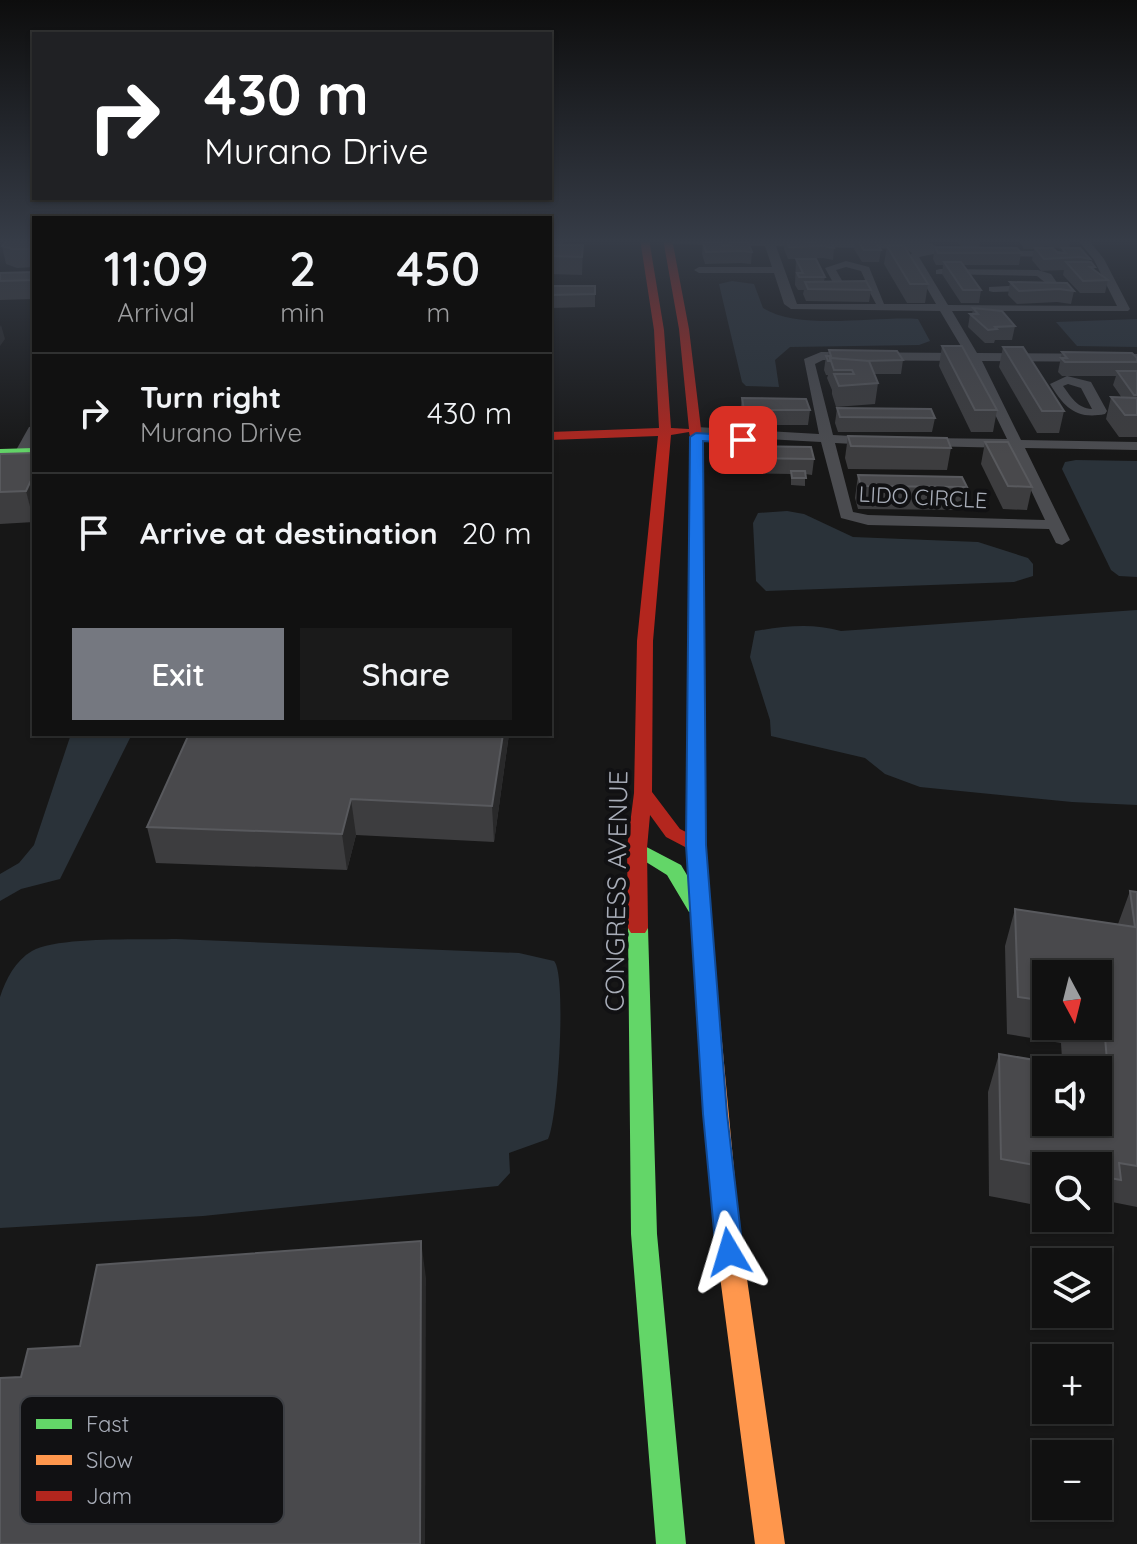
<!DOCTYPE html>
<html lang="en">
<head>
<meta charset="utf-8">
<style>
	body { margin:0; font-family:Quicksand,sans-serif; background:#1a1a1a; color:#f1f3f6; height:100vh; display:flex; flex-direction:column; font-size:30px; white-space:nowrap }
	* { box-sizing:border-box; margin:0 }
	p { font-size:26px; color:#9c9d9f }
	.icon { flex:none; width:44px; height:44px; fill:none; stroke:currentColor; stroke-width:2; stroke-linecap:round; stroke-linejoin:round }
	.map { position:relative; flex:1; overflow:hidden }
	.panel { position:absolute; left:32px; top:216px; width:520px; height:520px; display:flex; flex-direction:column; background:#111; border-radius:0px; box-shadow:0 2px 6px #0004,0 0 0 2px #303131 }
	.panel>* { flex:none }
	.top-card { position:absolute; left:32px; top:32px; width:520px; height:168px; border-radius:0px; box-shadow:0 2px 6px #0004,0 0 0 2px #303131; background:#202124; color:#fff; overflow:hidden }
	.needle { width:52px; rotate:173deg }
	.tools { position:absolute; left:1032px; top:960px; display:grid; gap:16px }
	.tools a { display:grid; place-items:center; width:80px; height:80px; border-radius:0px; background:#111; box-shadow:0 2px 6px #0004,0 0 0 2px #303131; font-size:40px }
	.pin { position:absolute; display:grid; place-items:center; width:68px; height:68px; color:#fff; margin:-34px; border-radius:16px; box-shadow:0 4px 12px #0006 }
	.me { position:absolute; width:88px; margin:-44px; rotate:353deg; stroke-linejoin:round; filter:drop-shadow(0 0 6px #0008) }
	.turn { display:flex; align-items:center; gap:28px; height:168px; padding:0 40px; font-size:36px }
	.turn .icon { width:104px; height:104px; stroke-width:2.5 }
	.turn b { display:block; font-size:56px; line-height:68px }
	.eta { display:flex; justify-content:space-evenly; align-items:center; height:136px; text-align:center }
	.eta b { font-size:48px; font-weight:600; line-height:56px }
	.cta { display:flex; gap:16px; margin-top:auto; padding:16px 40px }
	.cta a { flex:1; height:92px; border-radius:0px; background:#757880; color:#fff; font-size:32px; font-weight:600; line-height:92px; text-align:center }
	.cta a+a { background:#1a1a1a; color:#f1f3f6 }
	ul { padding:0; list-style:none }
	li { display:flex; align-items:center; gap:24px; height:120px; padding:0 40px; border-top:2px solid #303131 }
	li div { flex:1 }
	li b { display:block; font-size:30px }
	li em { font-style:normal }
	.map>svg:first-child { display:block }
	.water { fill:#2a3239 }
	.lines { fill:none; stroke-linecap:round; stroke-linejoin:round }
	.street { fill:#4b4c50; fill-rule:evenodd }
	.fast { fill:#63d668; fill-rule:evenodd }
	.slow { fill:#ff974d; fill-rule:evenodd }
	.jam { fill:#b3261e; fill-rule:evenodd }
	.wall { fill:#3d3d3f; fill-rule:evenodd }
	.shaded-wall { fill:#29292a }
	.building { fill:#49494c; stroke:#58595d; stroke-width:2 }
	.route { fill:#1a73e8; stroke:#114b97; stroke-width:2 }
	.labels { text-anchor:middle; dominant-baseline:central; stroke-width:8; stroke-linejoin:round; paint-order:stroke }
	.far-street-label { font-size:22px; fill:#a8adb8; stroke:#111113 }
	.street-label { font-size:26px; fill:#a8adb8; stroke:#111113 }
	.key { fill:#111113; stroke:#3e4045; stroke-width:2 }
	.key-label { font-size:22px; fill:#a8adb8 }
</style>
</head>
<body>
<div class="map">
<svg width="1137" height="1544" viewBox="0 0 1137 1544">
	<rect width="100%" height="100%" fill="#171717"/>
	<g class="water">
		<path d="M732,281l22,3 9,24c36,23 112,8 155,11l12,22 -11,4 -129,2 -15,13 4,27 -33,-1 -4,-4 -23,-98z"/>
		<polygon points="1137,319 1137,347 1077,346 1056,322"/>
		<polygon points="1076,460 1137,461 1137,577 1119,576 1111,570 1062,469 1065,462"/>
		<polygon points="787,511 804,514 853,537 978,542 1028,558 1033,564 1033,576 1014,582 766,591 756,581 753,523 758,513"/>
		<path d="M1137,610v195l-65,-3 -152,-15 -35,-13 -20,-16 -94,-22 -1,-16 -20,-63 5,-26c31,-5 57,-8 86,0z"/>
		<polygon points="71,734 132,734 60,879 21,889 0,901 0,874 19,863 34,845"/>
		<path d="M176,939l343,14 35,8c13,13 4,159 -6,178l-39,14 1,20 -12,13 -295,30 -203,12v-231c6,-18 15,-36 32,-46 26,-15 111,-11 144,-12z"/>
	</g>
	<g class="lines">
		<g class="street">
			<path d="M663,239l262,2 23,10 -29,6 29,48 169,1 -23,-46 -17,-21h11l16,20 26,50 -2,2h-176l25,42 160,1v8l-155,-1 39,79 116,2v8l-112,-2 45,92 -8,5 -6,-2 -7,-14 -181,-4 -27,-7 -20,-76 -125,-7 -7,-4 7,-4 123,7 -15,-75 17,-7 144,1 -25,-42 -149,-2 -7,-5 -10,-31h-75l-5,-3 5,-3h73l-7,-21 -98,-2zM776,246l130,3 6,4 -3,4 27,47h-52l-15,-37 -23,-6 -21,7 10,18 20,6 13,-3 8,15h-79zM846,267l15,4 5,11 -11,4 -11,-2 -8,-14zM823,360l146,1 38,78 -84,-1 -7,4 7,4 88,2 34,72 -177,-5 -15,-3 -18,-69 36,2 7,-4 -7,-4 -38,-2 -18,-71z"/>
			<polygon points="996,251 1060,251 1065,254 1060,257 992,256"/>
			<polygon points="940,269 1038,270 1051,274 1060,287 1055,290 993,292 989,291 989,287 1047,284 1037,276 936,274 936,270"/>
			<path d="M1067,376l24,6 16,29 -2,3c-29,6 -41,-7 -55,-30zM1068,384l13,4 11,21c-15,-1 -21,-12 -29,-23z"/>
			<polygon points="34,426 34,443 29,452 17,455 15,452 29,427"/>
		</g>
		<g class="fast">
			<polygon points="34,448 34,456 0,457 0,449"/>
			<polygon points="637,842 681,865 706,907 703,912 689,912 667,875 630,852 627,848"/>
			<polygon points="638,921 645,923 648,928 657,1234 686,1544 656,1544 631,1234 628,928 631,923"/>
		</g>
		<polygon class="slow" points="702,928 709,930 712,935 739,1223 785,1544 755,1544 713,1223 692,935 695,930"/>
		<path class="jam" d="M640,239h9l15,91 7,98 18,1 -10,-100 -16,-90h9l17,90 13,108 4,408 6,90 -3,5h-14l-3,-5 -5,-87 -21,-11 -16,-22 -3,33 1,80 -3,5h-14l-3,-5 -1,-80 7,-55 3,-152 21,-205 -108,4v-8l109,-4 -5,-98zM689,432l1,5 -4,395 -6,-3 -28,-37 1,-151 18,-206z"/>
	</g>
	<g class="wall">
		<polygon points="34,239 34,267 17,268 6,264 2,246"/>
		<polygon points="550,239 563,239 563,245 583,245 582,275 550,274"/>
		<polygon points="784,239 804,239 805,242 811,242 811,239 830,239 834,248 833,260 823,258 800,259 825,277 824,281 871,290 869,302 806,301 803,294 804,290 798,290 795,285 796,259 788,259 784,249"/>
		<polygon points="856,239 874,239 881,250 879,262 862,262 854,249"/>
		<polygon points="956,239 981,239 979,248 1021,253 1019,265 963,265 981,290 979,303 961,303 942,274 943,265 936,265 933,259 935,247 962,247"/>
		<path d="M1017,239h54l-2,9 21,11 -1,3 6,5 -1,3 14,10 -3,13h-25l-17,-18 1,-5 -23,1 -9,-11 2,-11h-10zM1044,246l18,3 -1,4 -17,-5z"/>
		<polygon points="703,242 723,246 729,246 730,242 752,252 751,264 741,263 705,264 702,254"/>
		<polygon points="887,246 928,284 925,303 907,303 884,264"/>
		<polygon points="34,272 34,299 0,300 0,273"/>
		<polygon points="1010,282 1074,291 1071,304 1057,302 1017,304 1008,295"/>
		<polygon points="550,286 595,286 595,307 550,308"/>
		<polygon points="973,308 1015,326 1012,340 995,340 994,343 985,343 968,327 970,314 972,314"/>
		<polygon points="942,346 997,410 993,432 971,432 939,366"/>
		<polygon points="1003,347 1064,411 1059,433 1037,433 999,367"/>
		<polygon points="829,350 903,360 901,374 874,374 878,383 875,404 836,407 832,394 832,390 827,378 828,375 826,375 824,370 826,356 828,356"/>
		<polygon points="1062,352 1137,358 1137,437 1119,437 1106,419 1111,397 1122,398 1113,385 1116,376 1062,376 1058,372"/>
		<polygon points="742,398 810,410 808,425 743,425 740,412"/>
		<polygon points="837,408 935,418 932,432 838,432 835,423"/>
		<polygon points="848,436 951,448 947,470 848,469 845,458"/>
		<polygon points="985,442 1032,487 1027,510 1003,509 981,464"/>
		<polygon points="737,446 814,459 812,475 805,474 805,486 791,485 791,474 737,473 735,461"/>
		<polygon points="34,453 34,522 0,524 0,454"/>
		<polygon points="858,475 967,487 962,510 858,509 855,498"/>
		<polygon points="509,734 494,842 356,835 347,870 156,863 147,827"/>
		<path d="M1130,891l7,1v315l-25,-5 -6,16 -8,-2v-50h-52v41l-57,-11 -1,-104 11,-38 92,15 -1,-5 -28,-5 -1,-16 -54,-9 -2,-88 10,-37 103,15zM1046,974h52v52h-52z"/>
	</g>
	<g class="shaded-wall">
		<polygon points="1,325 5,339 0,346 0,327"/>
		<polygon points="34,474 34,522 26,491"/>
		<polygon points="503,734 509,734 494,842 492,806"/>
		<polygon points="351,799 356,835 347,870 342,834"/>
		<polygon points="421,1241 426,1278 425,1544 420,1544"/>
	</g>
	<g class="building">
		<polygon points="16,239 34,239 34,249 12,249 2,246 6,240"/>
		<polygon points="786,239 804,239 805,242 814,242 812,239 830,239 834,248 824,246 789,247"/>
		<polygon points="857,239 874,239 881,250 864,250"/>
		<polygon points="703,242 721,242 723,246 731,246 730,242 748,242 752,252 742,251 706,252"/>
		<polygon points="550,245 583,245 582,257 550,256"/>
		<polygon points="887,246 904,246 928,284 910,284"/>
		<polygon points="935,247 1017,248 1021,253 938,253"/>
		<polygon points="1035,248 1053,248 1058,253 1066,253 1062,248 1080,248 1090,259 1080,257 1044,259"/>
		<polygon points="796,259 816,259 825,277 799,277 797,273 803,273"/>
		<polygon points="944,262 961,262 981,290 963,290"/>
		<polygon points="1066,262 1091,262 1095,267 1090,267 1108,280 1083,281"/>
		<polygon points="34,272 34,280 0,281 0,273"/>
		<polygon points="866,281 871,290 808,289 805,282"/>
		<polygon points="1010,282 1067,283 1074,291 1059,289 1019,291"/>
		<polygon points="550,286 595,286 595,294 550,295"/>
		<polygon points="973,308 1002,311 1015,326 995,327 997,329 988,330 970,314 978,314"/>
		<polygon points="942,346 962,346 997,410 975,410"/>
		<polygon points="1003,347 1023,347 1064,411 1042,411"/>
		<polygon points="829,350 897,351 903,360 862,361 830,358 830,361 828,361 826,356 831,356"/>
		<polygon points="1062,352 1132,353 1137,358 1137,362 1065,362 1061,358 1067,358"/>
		<polygon points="830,358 869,361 878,383 839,386 834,374 854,374 852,370 834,370"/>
		<polygon points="1117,371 1137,371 1137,395 1134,395"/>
		<polygon points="1111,397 1137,398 1137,415 1125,415"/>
		<polygon points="742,398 806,399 810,410 744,410"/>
		<polygon points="837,408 931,409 935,418 840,417"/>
		<polygon points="848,436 947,438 951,448 851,446"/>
		<polygon points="985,442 1008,442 1032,487 1008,486"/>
		<polygon points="737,446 811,447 814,459 738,458"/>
		<polygon points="34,453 34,474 26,491 0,492 0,454"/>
		<polygon points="791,471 805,471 806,478 792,478"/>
		<polygon points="858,475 962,477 967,487 861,486"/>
		<polygon points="189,734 503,734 492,806 351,799 342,834 147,827"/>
		<polygon points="1130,891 1137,892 1137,1166 1119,1163 1121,1180 1098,1176 1098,1166 1046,1167 1001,1159 999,1054 1094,1070 1046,1070 1046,1122 1098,1122 1098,1071 1108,1072 1104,1026 1098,1025 1098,974 1046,974 1046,1001 1018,997 1015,909 1135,927"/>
		<polygon points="421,1241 420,1544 0,1544 0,1378 21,1377 28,1349 80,1346 97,1265"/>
	</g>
	<linearGradient id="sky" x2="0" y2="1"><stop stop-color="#0d0d0d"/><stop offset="0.53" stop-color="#363c47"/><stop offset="1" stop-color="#363c47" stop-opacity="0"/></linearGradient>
	<rect width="1137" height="455" fill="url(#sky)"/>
	<polygon class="route" points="696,433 743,436 749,440 743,444 703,441 706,845 727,1114 743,1252 739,1260 729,1264 720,1260 716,1252 703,1114 686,845 690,437"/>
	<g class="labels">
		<g class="far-street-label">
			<text transform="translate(923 497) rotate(3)">LIDO CIRCLE</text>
		</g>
		<g class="street-label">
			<text transform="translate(616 891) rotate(-89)">CONGRESS AVENUE</text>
		</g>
	</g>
	<rect x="20" y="1396" width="264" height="128" rx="12" class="key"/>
	<rect x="36" y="1419" width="36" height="10" fill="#63d668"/>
	<rect x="36" y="1455" width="36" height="10" fill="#ff974d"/>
	<rect x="36" y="1491" width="36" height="10" fill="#b3261e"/>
	<g class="key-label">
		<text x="86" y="1432">Fast</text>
		<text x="86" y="1468">Slow</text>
		<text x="86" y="1504">Jam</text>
	</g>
</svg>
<div class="tools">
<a><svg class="needle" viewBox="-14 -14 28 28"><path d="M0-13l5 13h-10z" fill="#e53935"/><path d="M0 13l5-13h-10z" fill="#9c9d9f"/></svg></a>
<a><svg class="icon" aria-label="sound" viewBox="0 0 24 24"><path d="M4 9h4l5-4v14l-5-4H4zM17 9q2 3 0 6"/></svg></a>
<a><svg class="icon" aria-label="search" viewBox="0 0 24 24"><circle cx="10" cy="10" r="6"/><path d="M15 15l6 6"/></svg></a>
<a><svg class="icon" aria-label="layers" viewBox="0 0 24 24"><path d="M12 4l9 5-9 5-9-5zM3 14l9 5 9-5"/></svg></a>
<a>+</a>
<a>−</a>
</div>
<div class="pin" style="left:743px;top:440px;background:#d93025"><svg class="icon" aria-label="arrive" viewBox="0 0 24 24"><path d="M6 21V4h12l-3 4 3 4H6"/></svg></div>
<svg class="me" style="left:729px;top:1252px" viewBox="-20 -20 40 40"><path d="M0-17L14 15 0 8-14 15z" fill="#1a73e8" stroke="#fff" stroke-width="4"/></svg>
<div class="top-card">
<div class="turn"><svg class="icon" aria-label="right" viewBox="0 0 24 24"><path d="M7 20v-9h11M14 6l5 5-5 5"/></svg><div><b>430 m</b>Murano Drive</div></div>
</div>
<section class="panel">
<div class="eta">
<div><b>11:09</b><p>Arrival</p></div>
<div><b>2</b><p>min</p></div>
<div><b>450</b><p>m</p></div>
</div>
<ul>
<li><svg class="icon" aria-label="right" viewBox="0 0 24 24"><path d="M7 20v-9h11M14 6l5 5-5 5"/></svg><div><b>Turn right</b><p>Murano Drive</p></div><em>430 m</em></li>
<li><svg class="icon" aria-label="arrive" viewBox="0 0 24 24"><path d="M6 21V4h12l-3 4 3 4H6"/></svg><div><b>Arrive at destination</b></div><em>20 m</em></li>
</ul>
<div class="cta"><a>Exit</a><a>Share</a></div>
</section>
</div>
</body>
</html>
